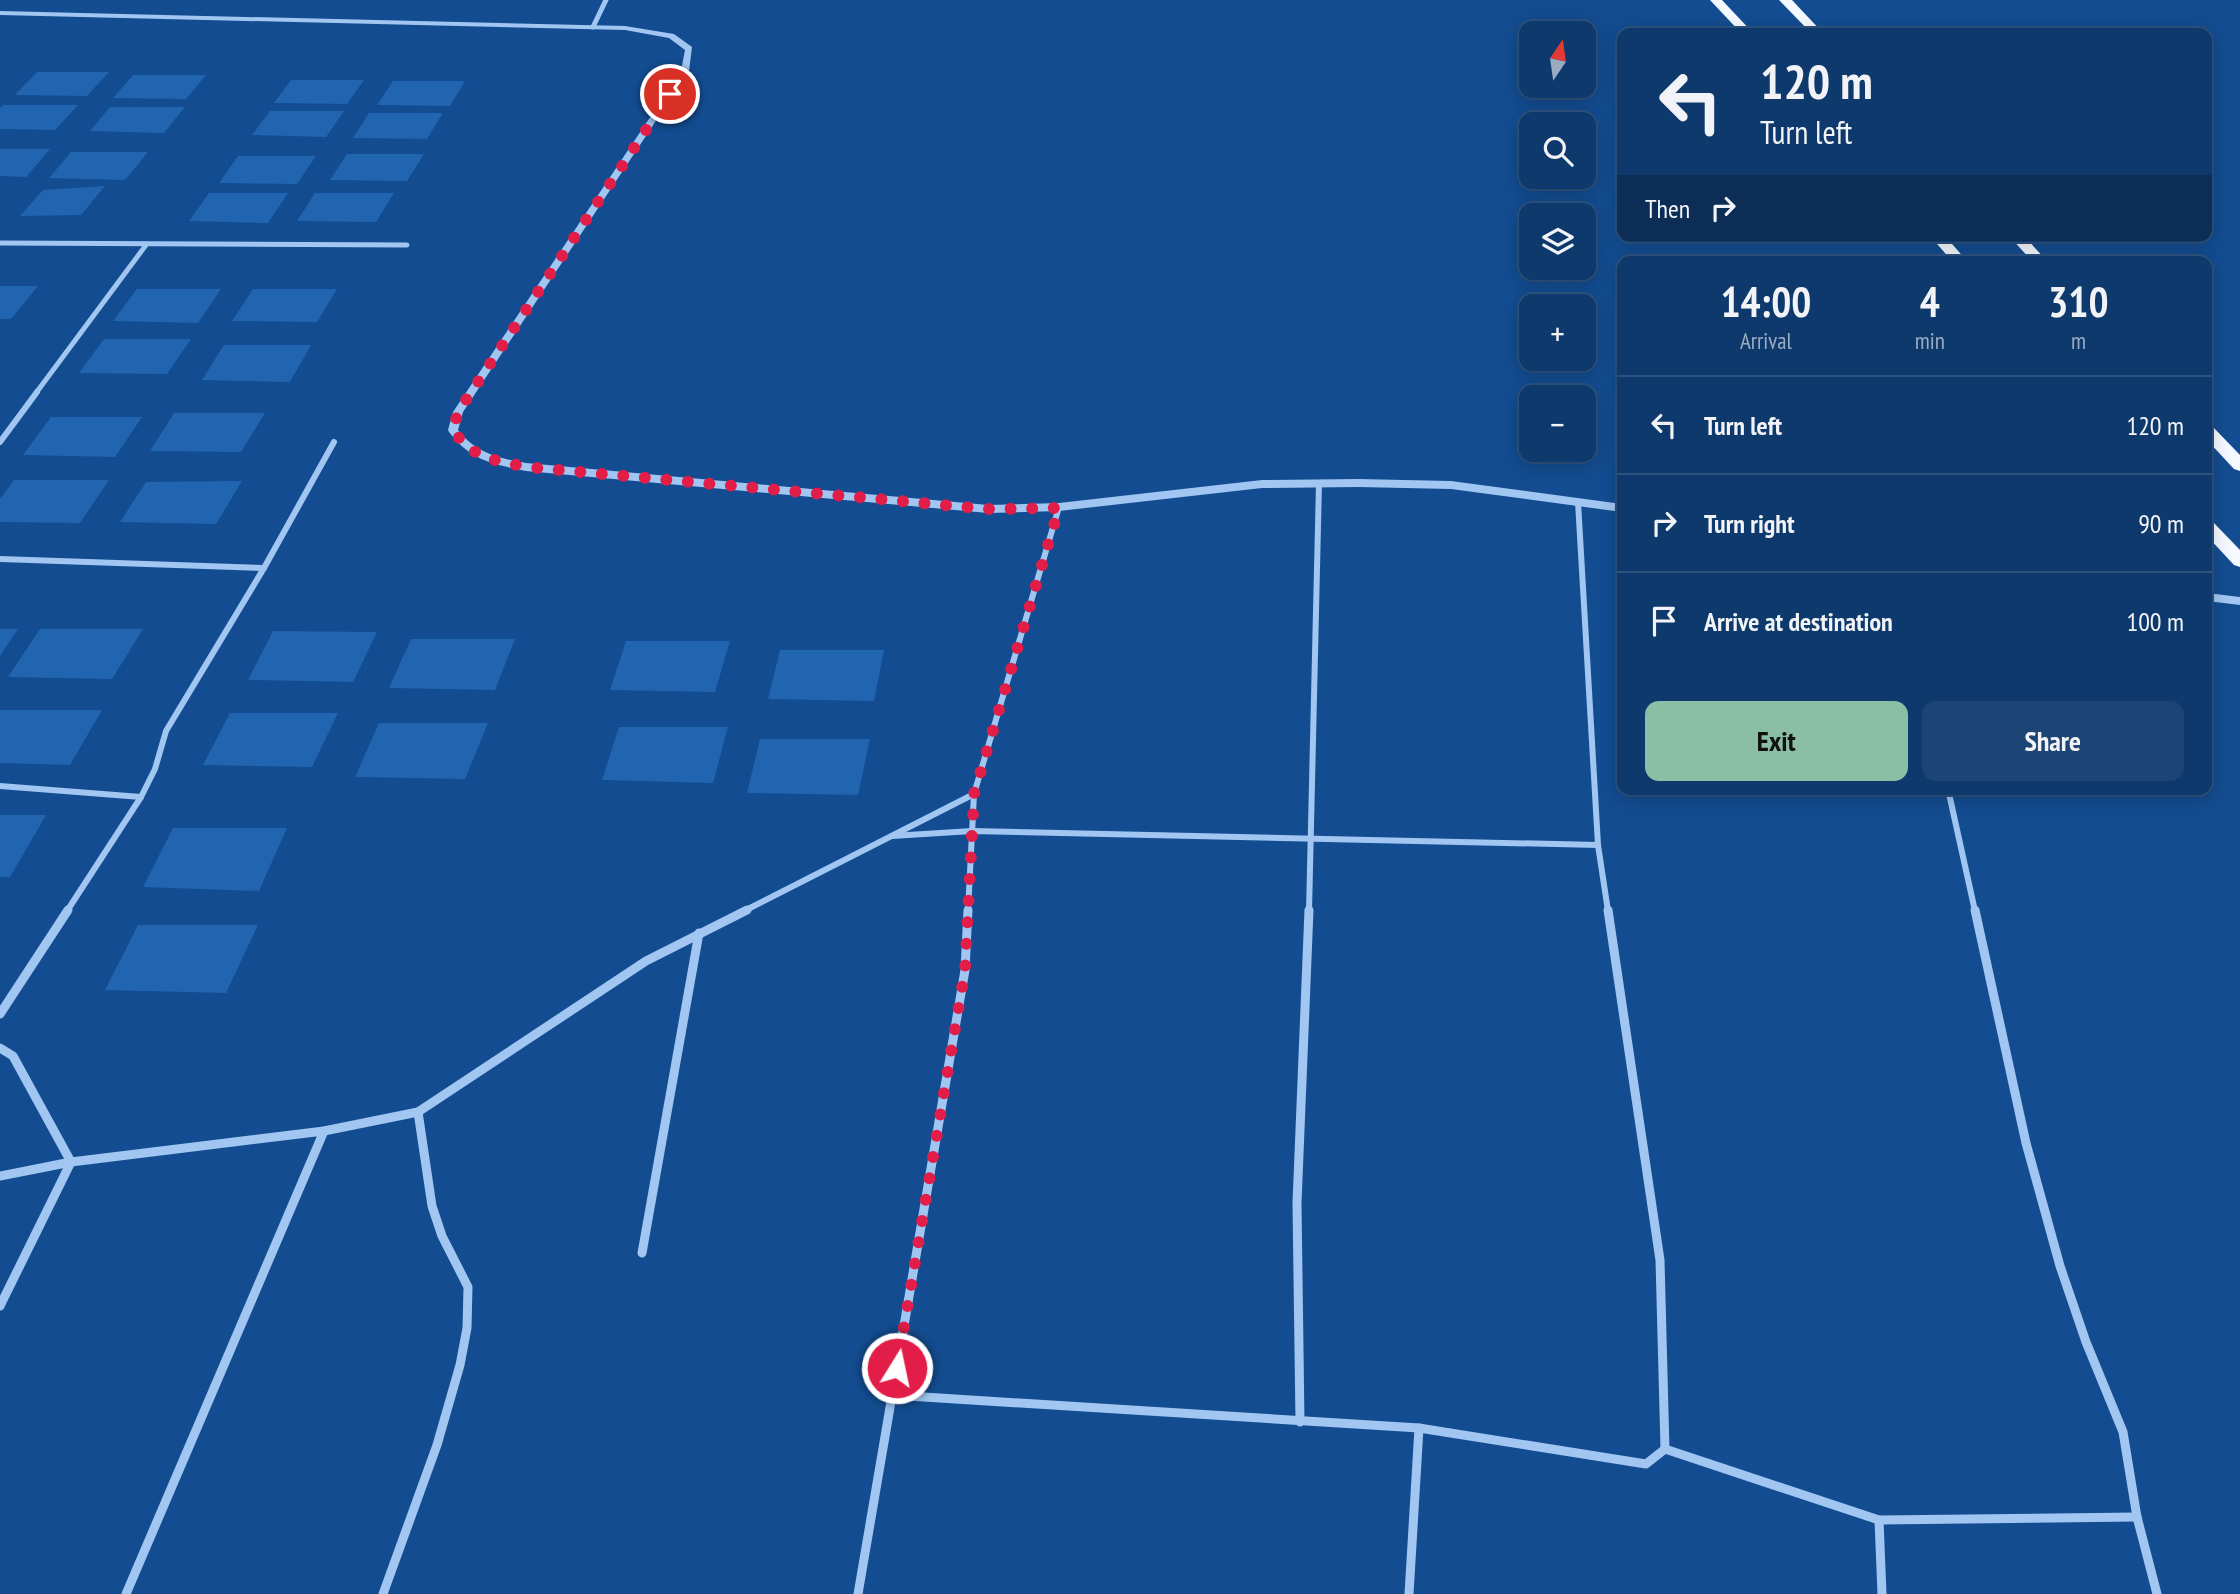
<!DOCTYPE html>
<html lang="en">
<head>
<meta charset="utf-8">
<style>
	body { margin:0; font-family:"PT Sans Narrow",sans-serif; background:#1c4474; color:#f1f3f6; height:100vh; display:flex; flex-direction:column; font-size:26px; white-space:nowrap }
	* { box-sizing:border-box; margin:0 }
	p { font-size:23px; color:#9bacc2 }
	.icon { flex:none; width:38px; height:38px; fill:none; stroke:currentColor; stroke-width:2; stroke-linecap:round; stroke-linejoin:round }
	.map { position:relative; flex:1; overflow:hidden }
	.panel { position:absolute; left:1617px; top:256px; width:595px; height:539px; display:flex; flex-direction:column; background:#0e396c; border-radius:14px; box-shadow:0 4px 18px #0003,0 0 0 2px #2e537f }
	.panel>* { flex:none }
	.hud { position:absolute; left:1617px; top:28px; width:595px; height:214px; border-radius:14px; box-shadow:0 4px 18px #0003,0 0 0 2px #2e537f; background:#0e396c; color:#f1f3f6; overflow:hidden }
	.needle { width:46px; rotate:13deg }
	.buttons { position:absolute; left:1519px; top:21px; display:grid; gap:14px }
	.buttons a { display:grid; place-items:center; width:77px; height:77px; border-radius:14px; background:#0e396c; box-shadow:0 4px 18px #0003,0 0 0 2px #2e537f; font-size:35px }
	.pin { position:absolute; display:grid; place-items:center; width:60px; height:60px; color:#fff; margin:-30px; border:4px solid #fff; border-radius:50%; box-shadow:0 2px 7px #0007 }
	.me { position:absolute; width:77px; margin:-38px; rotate:10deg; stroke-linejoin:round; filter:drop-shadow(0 0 5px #0008) }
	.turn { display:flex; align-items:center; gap:24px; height:147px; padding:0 28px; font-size:32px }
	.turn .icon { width:91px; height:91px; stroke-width:2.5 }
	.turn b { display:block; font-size:49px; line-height:60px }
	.then { display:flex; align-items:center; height:66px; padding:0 28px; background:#0003; gap:14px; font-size:26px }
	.eta { display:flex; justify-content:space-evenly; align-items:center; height:119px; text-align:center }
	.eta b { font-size:42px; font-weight:800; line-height:49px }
	.primary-button { display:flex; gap:14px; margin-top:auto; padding:14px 28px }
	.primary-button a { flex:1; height:80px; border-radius:14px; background:#8abfa5; color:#111; font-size:28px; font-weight:800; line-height:80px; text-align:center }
	.primary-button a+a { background:#1c4474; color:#f1f3f6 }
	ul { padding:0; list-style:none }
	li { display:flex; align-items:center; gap:21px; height:98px; padding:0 28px; border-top:2px solid #2e537f }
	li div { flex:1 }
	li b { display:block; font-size:26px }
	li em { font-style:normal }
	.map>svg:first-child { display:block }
	.building { fill:#2164b0 }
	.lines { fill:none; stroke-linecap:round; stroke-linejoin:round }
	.minor-far2 { stroke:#a0c6f1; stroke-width:5 }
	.minor-far1 { stroke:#a0c6f1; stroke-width:6 }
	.minor { stroke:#a0c6f1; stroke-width:9 }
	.tertiary { fill:#a0c6f1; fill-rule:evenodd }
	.trunk { fill:#f4f8ff; fill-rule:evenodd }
	.route { stroke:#e11d48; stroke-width:12; stroke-dasharray:0 21.6 }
</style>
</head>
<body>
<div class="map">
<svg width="2240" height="1594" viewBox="0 0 2240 1594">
	<rect width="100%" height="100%" fill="#134c90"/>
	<g class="building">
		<polygon points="37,72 109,72 87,96 15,95"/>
		<polygon points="133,75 206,75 186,99 113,98"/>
		<polygon points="291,80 364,80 347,104 274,103"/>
		<polygon points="393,81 465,81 450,106 377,105"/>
		<polygon points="3,105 78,105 55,130 0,129 0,108"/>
		<polygon points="110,107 185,107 164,133 90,131"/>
		<polygon points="270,111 344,111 326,137 252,135"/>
		<polygon points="369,113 443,113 427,139 353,138"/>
		<polygon points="0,149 50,149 26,177 0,176"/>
		<polygon points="71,152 148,152 125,180 49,178"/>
		<polygon points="347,154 424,154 407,181 330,180"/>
		<polygon points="238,156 316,156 297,184 219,183"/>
		<polygon points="105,186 81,215 20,216 43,190"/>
		<polygon points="209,193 288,193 268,223 189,221"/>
		<polygon points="315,193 394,193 376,222 297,221"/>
		<polygon points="0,286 38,286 11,319 0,319"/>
		<polygon points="137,289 221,289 198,323 113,321"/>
		<polygon points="253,289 337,289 317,322 232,321"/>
		<polygon points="104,339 191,339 167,374 79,373"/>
		<polygon points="224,345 311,345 290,382 202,380"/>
		<polygon points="174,413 265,413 241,452 150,451"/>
		<polygon points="51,417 142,417 115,457 23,455"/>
		<polygon points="14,480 109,480 80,523 0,522 0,499"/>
		<polygon points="242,481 216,524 120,522 146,482"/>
		<polygon points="0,629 18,629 0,656"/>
		<polygon points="40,629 143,629 112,679 8,677"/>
		<polygon points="273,631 377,632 353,682 248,680"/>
		<polygon points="411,639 515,639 495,690 389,688"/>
		<polygon points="626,641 730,641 715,692 610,690"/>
		<polygon points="780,650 884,650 874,701 768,699"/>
		<polygon points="0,710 102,710 70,765 0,763"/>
		<polygon points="230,713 338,713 312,767 203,765"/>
		<polygon points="379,723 488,723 465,779 355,777"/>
		<polygon points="619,727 728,727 713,783 602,780"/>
		<polygon points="760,739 870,739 858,795 747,793"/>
		<polygon points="0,815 46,815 10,877 0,877"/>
		<polygon points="173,828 287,828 259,891 143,887"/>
		<polygon points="138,925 258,925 226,993 105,990"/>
	</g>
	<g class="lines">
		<g class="minor-far2">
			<polyline points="593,27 606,0"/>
			<polyline points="0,243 407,245"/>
			<polyline points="36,393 146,245"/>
		</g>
		<g class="minor-far1">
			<polyline points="0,442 37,392"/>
			<polyline points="1578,502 1598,845 1608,911"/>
			<polyline points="0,559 264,568"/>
			<polyline points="0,786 141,797"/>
			<polyline points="1948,789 1975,911"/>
			<polyline points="892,836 972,831 1598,845"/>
			<polyline points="67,911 141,797 155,769 166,731 264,568 334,442"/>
			<polyline points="744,911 974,794"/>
			<polyline points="968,911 974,794 1059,507"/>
			<polyline points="1309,911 1319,483"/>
		</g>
		<g class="minor">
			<polyline points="1608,910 1660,1260 1665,1449"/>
			<polyline points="1975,910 2026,1143 2060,1266 2086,1342 2123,1432 2137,1517 2157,1594"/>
			<polyline points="0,1014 68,910"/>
			<polyline points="0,1048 13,1056 71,1162 0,1306"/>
			<polyline points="0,1176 71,1162 324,1131 418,1112 646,961 747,910"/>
			<polyline points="642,1253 699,933"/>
			<polyline points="892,1395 1419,1428 1646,1464 1665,1449"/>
			<polyline points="1300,1422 1297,1203 1309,910"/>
			<polyline points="1665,1449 1879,1520 2137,1517"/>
			<polyline points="1879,1520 1882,1594"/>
			<polyline points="126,1594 324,1131"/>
			<polyline points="383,1594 437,1445 460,1365 467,1328 468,1287 442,1236 432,1206 418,1112"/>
			<polyline points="858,1594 965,970 968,910"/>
			<polyline points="1409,1594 1419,1428"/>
		</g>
		<g class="tertiary">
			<path d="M0,11l625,15 49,8 18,13 -3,24 -226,341 -5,18c18,23 40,28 68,33l462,42 71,-2 203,-23 96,-1 93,2 171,23v8l-171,-23 -93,-2 -96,1 -203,23 -71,2 -462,-42c-33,-7 -55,-10 -77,-39l-1,-2 5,-18 228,-341 4,-21 -16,-12 -44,-8 -625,-15z"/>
			<polygon points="2207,593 2240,597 2240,605 2207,601"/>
		</g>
		<g class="trunk">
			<polygon points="1710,0 1722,0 1753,33 1741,33"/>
			<polygon points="1779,0 1792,0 1823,33 1811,33"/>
			<polygon points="1930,236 1945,236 1967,261 1952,261"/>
			<polygon points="2009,236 2024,236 2047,261 2032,261"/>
			<polygon points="2207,426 2213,427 2240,455 2240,471 2234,469 2207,440"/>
			<polygon points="2207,520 2213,522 2240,550 2240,567 2234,565 2207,536"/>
		</g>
	</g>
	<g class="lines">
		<path class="route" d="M670,94l-212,318 -5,18c20,29 41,30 73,37l462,42 71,-1 -85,286 -9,176 -68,398"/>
	</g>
</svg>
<div class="buttons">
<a><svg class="needle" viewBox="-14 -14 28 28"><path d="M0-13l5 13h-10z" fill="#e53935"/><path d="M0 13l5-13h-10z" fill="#9bacc2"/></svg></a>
<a><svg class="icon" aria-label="search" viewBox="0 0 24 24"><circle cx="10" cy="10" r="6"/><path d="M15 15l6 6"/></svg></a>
<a><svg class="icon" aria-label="layers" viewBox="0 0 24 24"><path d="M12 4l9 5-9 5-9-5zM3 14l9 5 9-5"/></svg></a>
<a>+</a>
<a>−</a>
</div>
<div class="pin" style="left:670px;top:94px;background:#d93025"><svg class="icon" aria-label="arrive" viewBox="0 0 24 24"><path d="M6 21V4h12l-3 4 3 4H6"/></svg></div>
<svg class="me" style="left:897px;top:1368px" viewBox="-20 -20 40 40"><circle r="17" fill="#e11d48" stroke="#fff" stroke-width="3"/><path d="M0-11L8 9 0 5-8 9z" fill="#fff"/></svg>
<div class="hud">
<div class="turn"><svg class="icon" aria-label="left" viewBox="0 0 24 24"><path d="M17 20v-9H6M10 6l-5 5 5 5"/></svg><div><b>120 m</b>Turn left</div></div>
<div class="then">Then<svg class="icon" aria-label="right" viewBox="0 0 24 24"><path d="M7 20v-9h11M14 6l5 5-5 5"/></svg></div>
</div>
<section class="panel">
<div class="eta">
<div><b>14:00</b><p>Arrival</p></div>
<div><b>4</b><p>min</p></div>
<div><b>310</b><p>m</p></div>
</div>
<ul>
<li><svg class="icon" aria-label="left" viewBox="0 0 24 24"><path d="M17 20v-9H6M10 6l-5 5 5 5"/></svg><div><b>Turn left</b></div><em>120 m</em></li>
<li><svg class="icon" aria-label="right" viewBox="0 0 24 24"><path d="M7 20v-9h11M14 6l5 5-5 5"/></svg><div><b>Turn right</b></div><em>90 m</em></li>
<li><svg class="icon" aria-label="arrive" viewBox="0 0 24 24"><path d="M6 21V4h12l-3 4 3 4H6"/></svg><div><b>Arrive at destination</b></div><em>100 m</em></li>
</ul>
<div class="primary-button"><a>Exit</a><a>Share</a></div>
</section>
</div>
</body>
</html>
